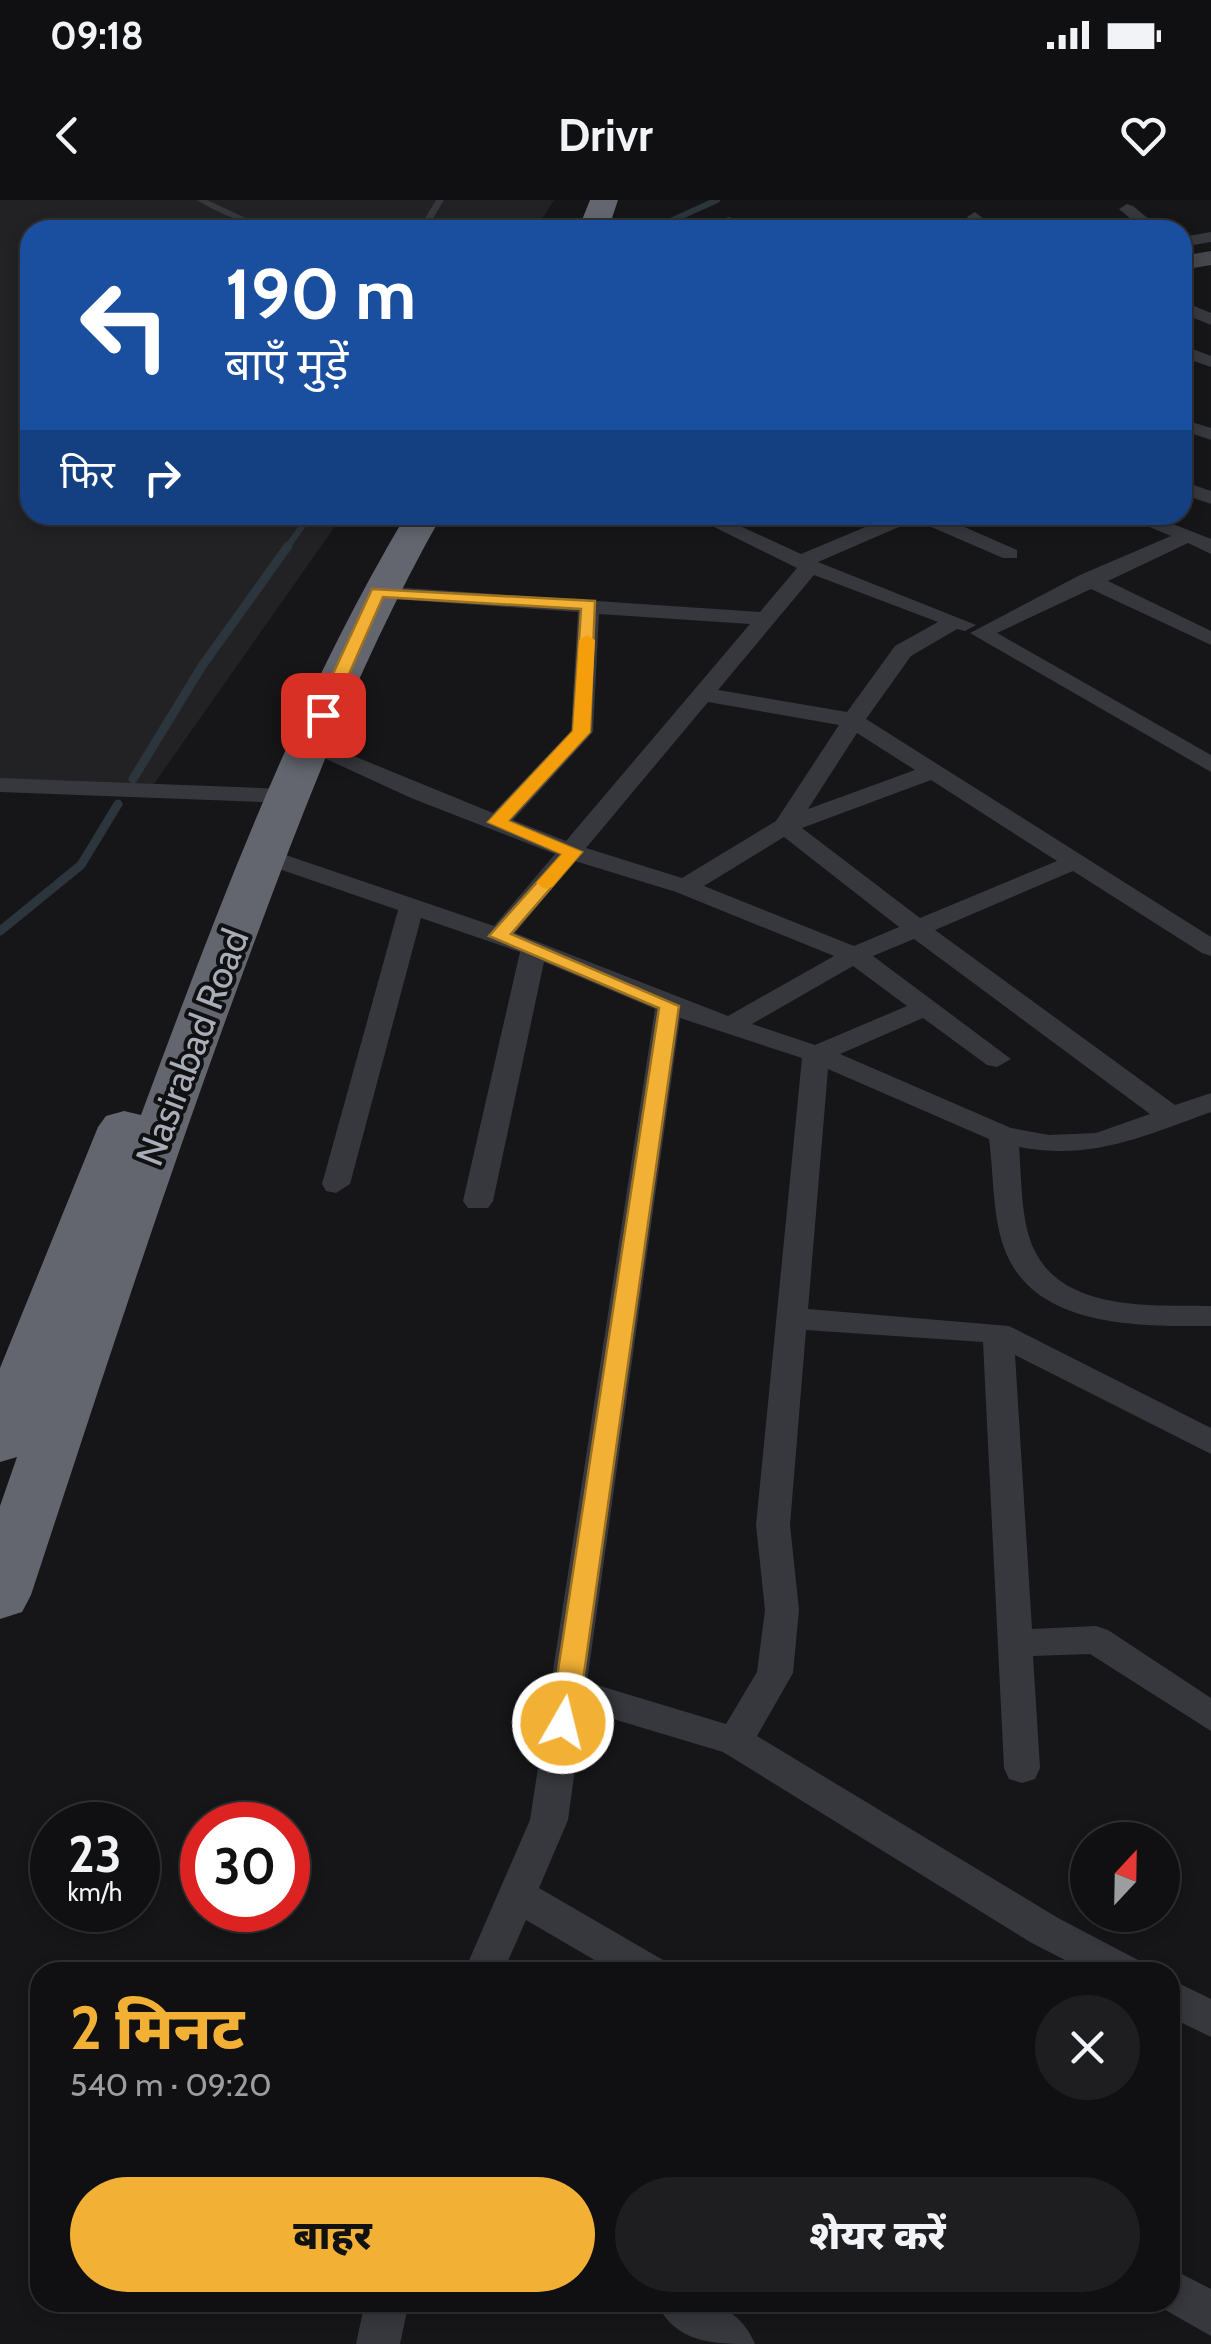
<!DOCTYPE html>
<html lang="hi">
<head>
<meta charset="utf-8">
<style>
	body { margin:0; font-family:Cabin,"Noto Sans Devanagari",sans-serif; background:#1e1e20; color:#f1f3f6; height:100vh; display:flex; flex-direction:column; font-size:38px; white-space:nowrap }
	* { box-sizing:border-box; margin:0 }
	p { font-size:32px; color:#9c9d9f }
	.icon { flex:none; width:55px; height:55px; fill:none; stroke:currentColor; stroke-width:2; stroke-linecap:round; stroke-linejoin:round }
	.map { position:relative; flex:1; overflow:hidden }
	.side { position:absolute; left:30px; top:1762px; width:1150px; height:350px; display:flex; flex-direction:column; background:#101012; border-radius:30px; box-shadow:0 5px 15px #0003,0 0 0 2px #303032 }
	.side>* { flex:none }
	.banner { position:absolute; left:20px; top:20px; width:1172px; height:305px; border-radius:30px; box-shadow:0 5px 15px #0003,0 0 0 2px #303032; background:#1a4fa0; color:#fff; overflow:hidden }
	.needle { width:65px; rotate:22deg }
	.fabs { position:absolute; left:1070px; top:1622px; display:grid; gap:20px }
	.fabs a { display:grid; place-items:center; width:110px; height:110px; border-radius:50%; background:#101012; box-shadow:0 5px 15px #0003,0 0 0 2px #303032; font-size:50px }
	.speed { position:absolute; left:30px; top:1602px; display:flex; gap:20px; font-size:50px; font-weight:700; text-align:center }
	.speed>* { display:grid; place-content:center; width:130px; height:130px; border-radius:50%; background:#101012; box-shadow:0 5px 15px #0003,0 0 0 2px #303032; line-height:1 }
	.speed small { font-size:25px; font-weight:400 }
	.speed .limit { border:15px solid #d22; background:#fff; color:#111 }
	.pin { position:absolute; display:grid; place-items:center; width:85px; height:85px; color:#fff; margin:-42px; border-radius:20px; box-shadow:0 5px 15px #0006 }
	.me { position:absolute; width:110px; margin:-55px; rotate:8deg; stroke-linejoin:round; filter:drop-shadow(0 0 8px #0008) }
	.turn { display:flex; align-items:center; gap:35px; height:210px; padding:0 40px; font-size:45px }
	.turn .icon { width:130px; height:130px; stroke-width:2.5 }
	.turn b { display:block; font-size:70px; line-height:85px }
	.then { display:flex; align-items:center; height:95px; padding:0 40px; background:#0003; gap:20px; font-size:38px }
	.round { display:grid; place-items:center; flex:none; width:105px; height:105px; border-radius:52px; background:#1e1e20 }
	.head { display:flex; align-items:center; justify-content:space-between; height:170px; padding:0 40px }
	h1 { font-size:60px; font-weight:800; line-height:75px; color:#f2b134 }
	.primary-button { display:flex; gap:20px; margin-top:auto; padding:20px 40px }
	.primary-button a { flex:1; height:115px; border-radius:60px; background:#f2b134; color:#111; font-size:40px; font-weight:800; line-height:115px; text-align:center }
	.primary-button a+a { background:#1e1e20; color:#f1f3f6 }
	.status { display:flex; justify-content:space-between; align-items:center; height:70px; padding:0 50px; background:#101012; direction:ltr }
	.status svg { height:28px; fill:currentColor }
	header { display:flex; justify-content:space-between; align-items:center; height:130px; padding:0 40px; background:#101012; font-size:45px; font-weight:800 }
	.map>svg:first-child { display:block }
	.built { fill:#222225 }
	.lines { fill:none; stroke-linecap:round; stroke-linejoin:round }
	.stream-far1 { stroke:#2c353c; stroke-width:6 }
	.stream { stroke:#2c353c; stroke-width:9 }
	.lane { fill:#37383d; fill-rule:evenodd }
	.street { fill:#37383d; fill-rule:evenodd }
	.secondary { fill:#45474d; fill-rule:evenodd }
	.highway { fill:#63666e; fill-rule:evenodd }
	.route { fill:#f2b134; stroke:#9d7322; stroke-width:2.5 }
	.slow { fill:#f59e0b }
	.labels { text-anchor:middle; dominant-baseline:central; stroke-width:8; stroke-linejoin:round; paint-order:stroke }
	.street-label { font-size:38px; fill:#a8adb8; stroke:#111113 }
</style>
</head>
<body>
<div class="status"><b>09:18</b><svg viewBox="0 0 49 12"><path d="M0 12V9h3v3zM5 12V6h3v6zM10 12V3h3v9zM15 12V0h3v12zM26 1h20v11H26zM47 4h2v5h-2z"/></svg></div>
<header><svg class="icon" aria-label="back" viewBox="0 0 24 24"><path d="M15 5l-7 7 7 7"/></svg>Drivr<svg class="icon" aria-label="heart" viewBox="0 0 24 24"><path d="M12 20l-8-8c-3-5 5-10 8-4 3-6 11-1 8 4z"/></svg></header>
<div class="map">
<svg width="1211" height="2144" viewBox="0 0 1211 2144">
	<rect width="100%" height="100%" fill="#161618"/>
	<polygon class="built" points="0,0 554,0 535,30 30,30 30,315 343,315 149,591 0,579"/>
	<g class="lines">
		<g class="stream-far1">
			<polyline points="651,30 717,0"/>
			<polyline points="286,349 310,315"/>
		</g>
		<g class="stream">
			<polyline points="133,579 202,466 288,346"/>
			<polyline points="0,731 81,665 118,604"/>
		</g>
		<g class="lane">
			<path d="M197,0h10l43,20 66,10c-44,0 -81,-6 -119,-30z"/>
			<polygon points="436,0 444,0 426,30 418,30"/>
		</g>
		<g class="street">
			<polygon points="1127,4 1133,6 1162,30 1144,30 1119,9"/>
			<polygon points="975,12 998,30 980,30 967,17"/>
			<polygon points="728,17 767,27 769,30 722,25 720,22"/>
			<polygon points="1211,32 1211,42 1182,47 1182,37"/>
			<polygon points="1182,101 1211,113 1211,125 1182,113"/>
			<polygon points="1182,145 1211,156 1211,167 1182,157"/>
			<polygon points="1182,219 1211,228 1211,240 1182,230"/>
			<polygon points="1182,281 1211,291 1211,304 1182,294"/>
			<path d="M690,315h26l85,39 93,-39h43l80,35v8h-14l-88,-38 -97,42 158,63 -11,6 -8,-2 -46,27 -45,63 345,218v19l-9,-3 -129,-82 -138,59 240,175 36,-12v19c-67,24 -119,49 -192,35 3,33 1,79 18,108 32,57 119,50 174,51v20c-68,0 -173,3 -205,-73 -14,-35 -12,-77 -17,-114l-161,-70 -20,240 201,17 202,102v26l-196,-99 17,274 64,-3 12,4 103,68v33l-121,-77 -57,2 7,112 -5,11 -13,4 -13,-4 -5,-11 -21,-426 -177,-12 -16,195 9,85 -6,63 -36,63 301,182 80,42 5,12h-55l-58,-30 -307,-190 -140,-42 -15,110 -29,68 124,72 6,12h-54l-89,-52 -23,52h-39l66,-152 125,-811 -111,-47 -51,239 -5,7h-20l-5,-7 57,-249 -99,-34 -71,266 -14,9 -10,-2 -4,-7 76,-274 -142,-49 -3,-5 3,-5h18l220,75 61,-72 -144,-56 -113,-52 11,-7 8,2 176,72 78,-82 7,-119 -201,-14 -10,-6 10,-6 383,26 37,-44zM814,375l124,47 -43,24 -48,66 -129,-22zM599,414l151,10 -184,217 -53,-21 80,-88zM708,502l131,23 -63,96 -94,57 -96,-30zM857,533l58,37 -107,39zM931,580l126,81 -137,57 -118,-90zM784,637l115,90 -45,19 -150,-60zM575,661l101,31 158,64 -106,60 -213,-83zM914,739l236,175 -54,19 -47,2 -38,-7 -171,-74 83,-36 64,47 10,2 14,-8 -138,-103zM853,766l54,40 -92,39 -63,-21zM680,818l122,40 -46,467 9,85 -8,62 -31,52 -139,-42z"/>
			<polygon points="1121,315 1150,315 1211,339 1211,354 1188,343 1108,381 1211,431 1211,445 1091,389 997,433 1211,555 1211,572 970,433 1080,375 1171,336"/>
			<polygon points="0,578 286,589 298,596 286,603 0,592"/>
			<polygon points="1170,1779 1211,1799 1211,1837 1170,1817"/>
			<polygon points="1170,2068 1211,2089 1211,2136 1155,2104 1170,2102"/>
			<polygon points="365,2102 409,2102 400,2144 356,2144"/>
			<path d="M656,2102c42,0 80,-4 99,42 -42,0 -79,0 -99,-42z"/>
		</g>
		<polygon class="secondary" points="1211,51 1211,65 1182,70 1182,56"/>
		<g class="highway">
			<polygon points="590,0 618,0 608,30 578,30"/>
			<path d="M406,315h36c-79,139 -136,287 -191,436 -79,212 -149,428 -220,644l-9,17 -22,7v-113l17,-49 -17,5v-94l98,-241 8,-11 18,-5 17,4c76,-204 153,-412 265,-600z"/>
		</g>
	</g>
	<polygon class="route" points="372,389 595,401 590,532 508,621 582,652 511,734 679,806 577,1523 573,1531 554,1531 550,1523 659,808 489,736 562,654 488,622 573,531 581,409 383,397 331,515 317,519 314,515"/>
	<polygon class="slow" points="587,435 595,440 590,532 508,621 582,652 552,687 545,689 536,683 562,654 488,622 573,531 579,440"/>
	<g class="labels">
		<g class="street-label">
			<text transform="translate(192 847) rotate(-69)">Nasirabad Road</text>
		</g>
	</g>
</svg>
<div class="fabs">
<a><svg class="needle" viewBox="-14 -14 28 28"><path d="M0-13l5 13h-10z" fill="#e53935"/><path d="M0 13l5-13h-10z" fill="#9c9d9f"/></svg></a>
</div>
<div class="speed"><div>23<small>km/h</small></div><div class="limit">30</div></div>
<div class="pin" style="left:323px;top:515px;background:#d93025"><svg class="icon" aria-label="arrive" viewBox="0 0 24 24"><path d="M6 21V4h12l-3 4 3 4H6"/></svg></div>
<svg class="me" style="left:563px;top:1523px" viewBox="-20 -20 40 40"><circle r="17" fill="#f2b134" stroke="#fff" stroke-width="3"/><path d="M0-11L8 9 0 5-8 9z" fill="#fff"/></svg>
<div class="banner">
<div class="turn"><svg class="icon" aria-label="left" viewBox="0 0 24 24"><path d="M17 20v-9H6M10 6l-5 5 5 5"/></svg><div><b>190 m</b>बाएँ मुड़ें</div></div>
<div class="then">फिर<svg class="icon" aria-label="right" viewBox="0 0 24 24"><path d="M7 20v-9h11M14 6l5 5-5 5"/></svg></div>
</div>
<section class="side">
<div class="head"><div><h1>2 मिनट</h1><p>540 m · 09:20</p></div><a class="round"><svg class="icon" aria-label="close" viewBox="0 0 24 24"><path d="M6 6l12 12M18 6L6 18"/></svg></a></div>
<div class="primary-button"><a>बाहर</a><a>शेयर करें</a></div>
</section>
</div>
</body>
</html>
